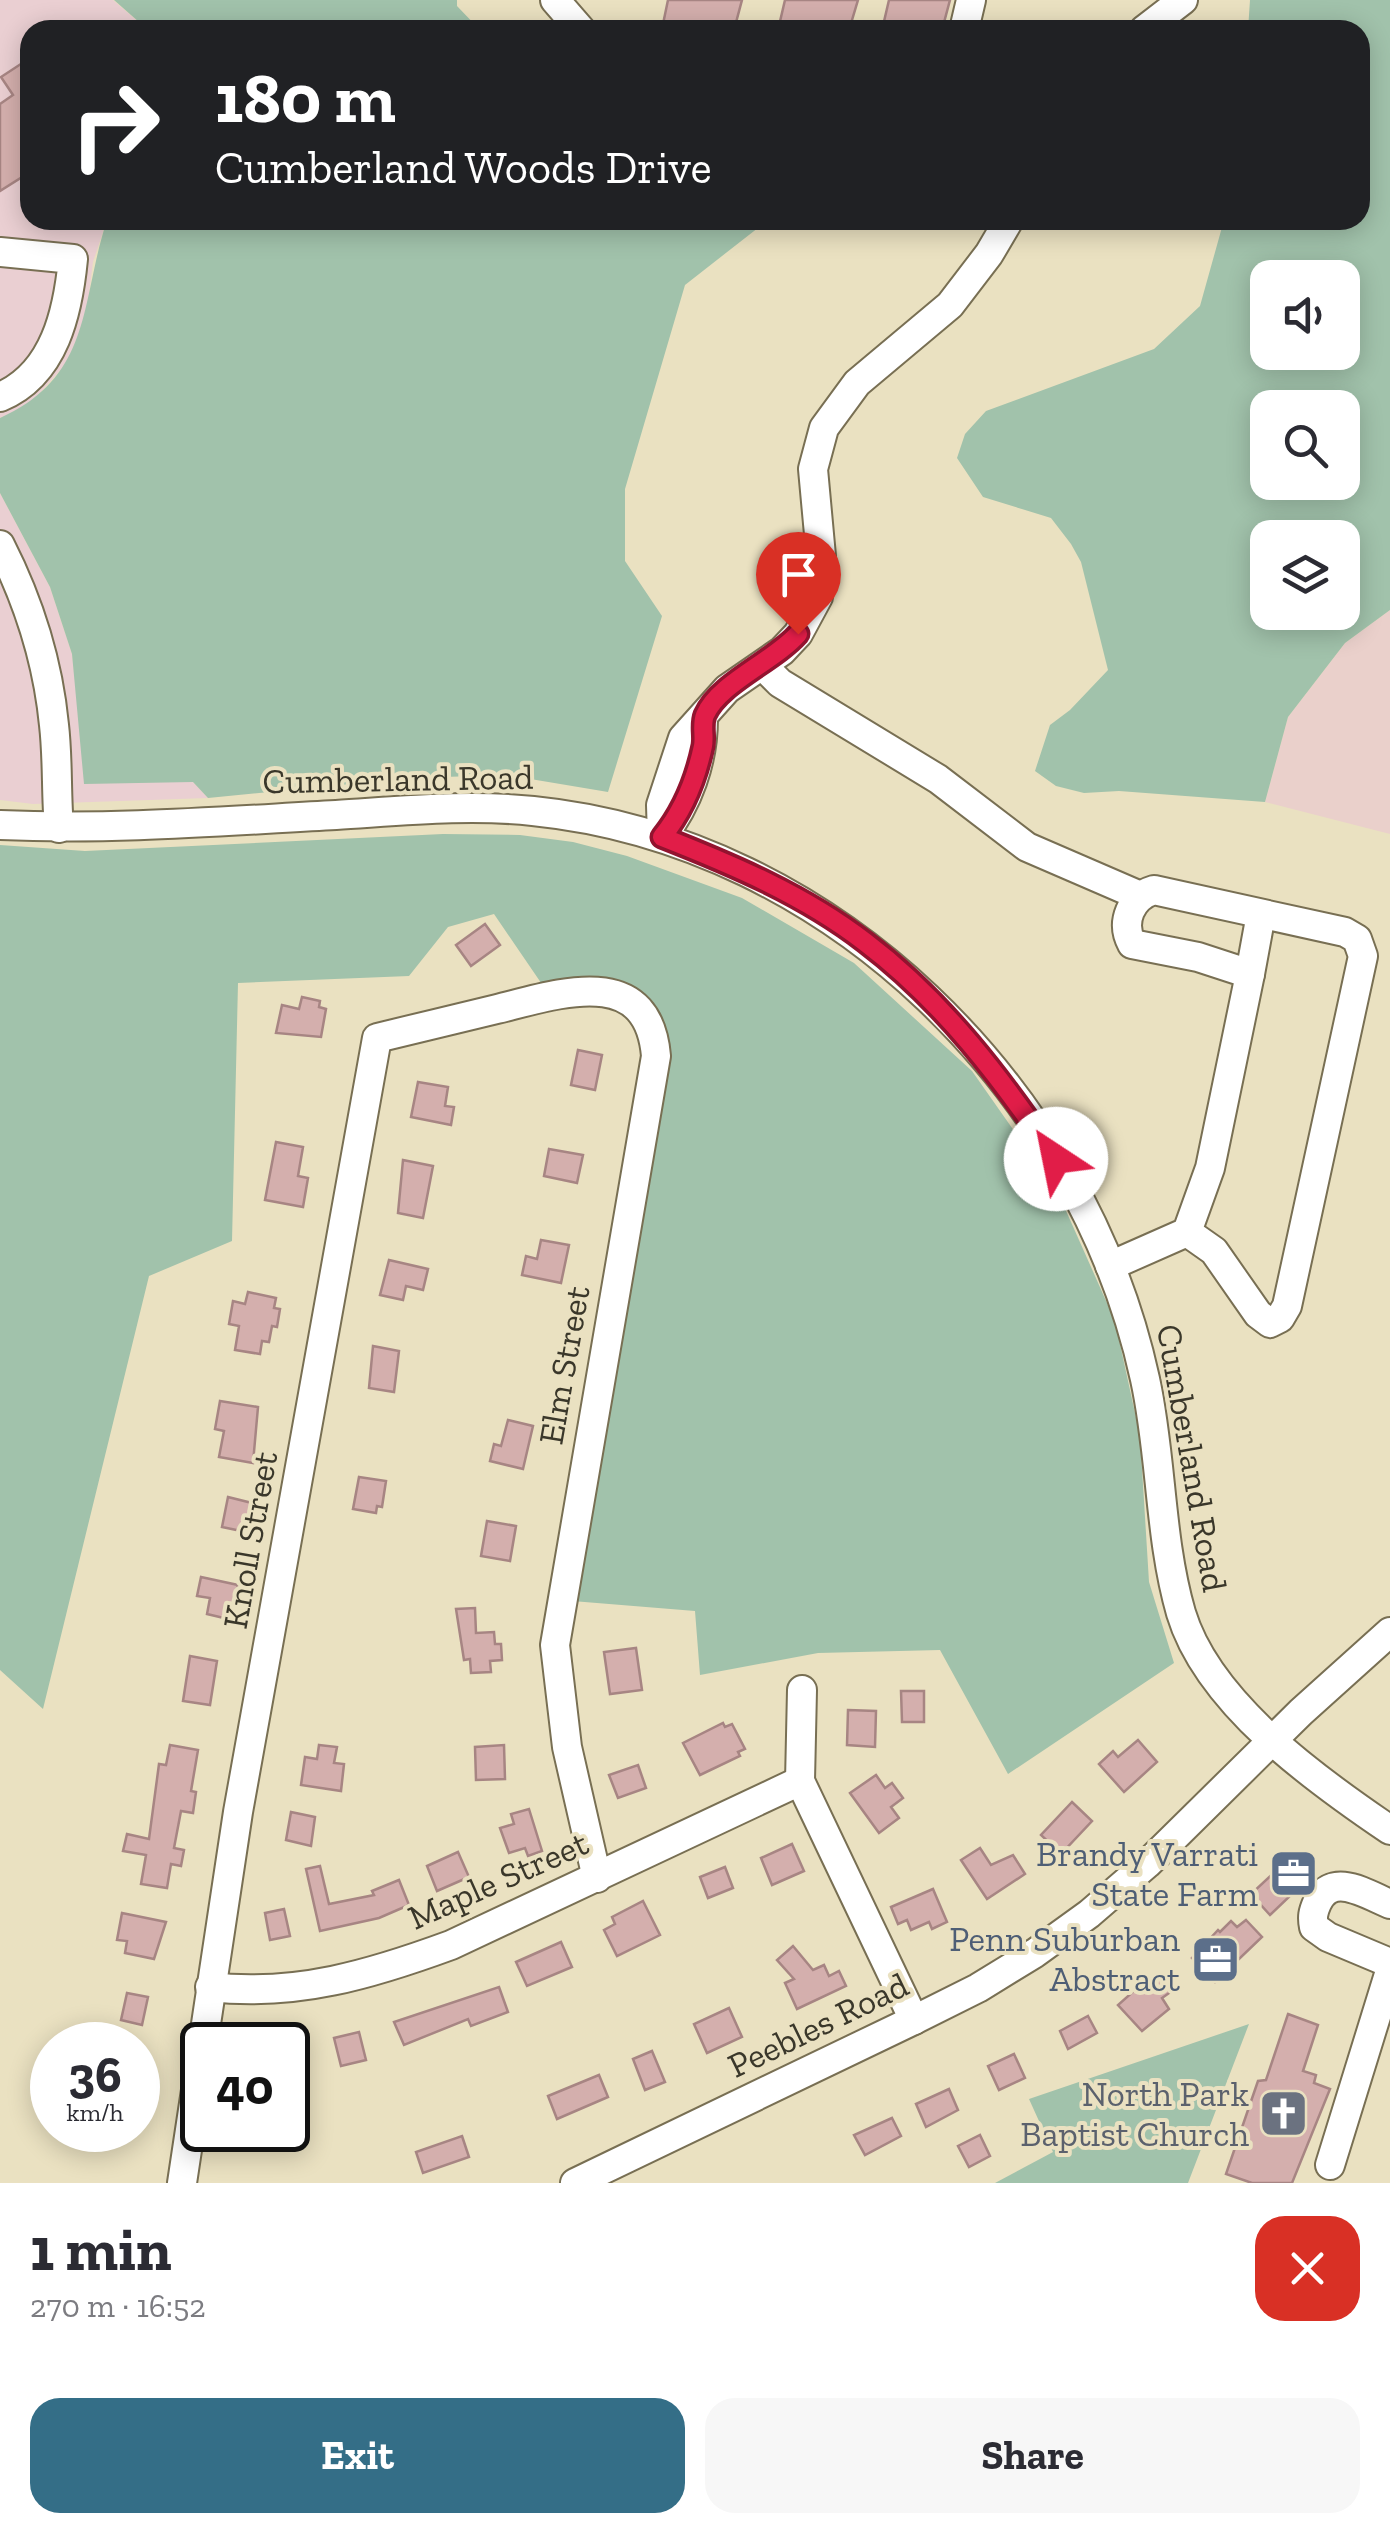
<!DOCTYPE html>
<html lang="en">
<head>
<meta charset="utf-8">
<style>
	body { margin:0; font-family:"Zilla Slab",serif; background:#f7f7f7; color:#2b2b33; height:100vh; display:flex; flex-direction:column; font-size:38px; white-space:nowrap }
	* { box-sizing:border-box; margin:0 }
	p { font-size:32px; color:#7c7c81 }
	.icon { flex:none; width:55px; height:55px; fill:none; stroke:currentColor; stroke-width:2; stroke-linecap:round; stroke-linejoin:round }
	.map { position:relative; height:2183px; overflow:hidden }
	.panel { display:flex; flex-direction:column; background:#fff; flex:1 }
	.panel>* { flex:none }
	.hud { position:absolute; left:20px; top:20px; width:1350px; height:210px; border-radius:30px; box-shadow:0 5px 25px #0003; background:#202124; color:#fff; overflow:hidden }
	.fabs { position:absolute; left:1250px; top:260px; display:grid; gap:20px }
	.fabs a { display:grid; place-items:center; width:110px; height:110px; border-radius:20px; background:#fff; box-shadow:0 5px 25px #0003; font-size:50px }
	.speed { position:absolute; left:30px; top:2022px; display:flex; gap:20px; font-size:50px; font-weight:700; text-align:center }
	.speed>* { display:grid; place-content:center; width:130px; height:130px; border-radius:50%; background:#fff; box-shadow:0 5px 25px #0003; line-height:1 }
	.speed small { font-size:25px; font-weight:400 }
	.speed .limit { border:5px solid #111; border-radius:15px; background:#fff; color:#111 }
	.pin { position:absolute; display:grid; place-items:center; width:85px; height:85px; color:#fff; margin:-102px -42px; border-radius:50% 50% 50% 0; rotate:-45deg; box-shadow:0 0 10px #0007 }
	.pin .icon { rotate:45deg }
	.me { position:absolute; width:110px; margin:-55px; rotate:326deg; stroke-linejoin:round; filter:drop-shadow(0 0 8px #0008) }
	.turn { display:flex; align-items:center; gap:35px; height:210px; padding:0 30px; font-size:45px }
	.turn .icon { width:130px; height:130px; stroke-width:2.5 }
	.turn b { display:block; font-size:70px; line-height:85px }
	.round { display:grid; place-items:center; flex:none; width:105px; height:105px; border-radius:30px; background:#f7f7f7 }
	.headline { display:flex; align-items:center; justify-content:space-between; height:170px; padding:0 30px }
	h1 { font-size:60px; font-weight:700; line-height:75px }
	.action { display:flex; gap:20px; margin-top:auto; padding:20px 30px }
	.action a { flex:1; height:115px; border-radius:30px; background:#346e87; color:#fff; font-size:40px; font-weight:700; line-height:115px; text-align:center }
	.action a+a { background:#f7f7f7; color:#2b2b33 }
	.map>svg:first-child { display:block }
	.education { fill:#ead0cb }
	.medical { fill:#eacfd2 }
	.green { fill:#a1c2ab; fill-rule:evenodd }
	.building { fill:#d4afad; stroke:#a78583; stroke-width:2.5 }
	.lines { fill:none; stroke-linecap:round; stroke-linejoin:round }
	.minor-casing { stroke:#786f53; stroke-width:32 }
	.minor { stroke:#fff; stroke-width:28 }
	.route-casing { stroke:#92132f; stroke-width:25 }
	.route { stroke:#e11d48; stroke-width:18 }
	.labels { text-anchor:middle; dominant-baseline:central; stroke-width:8; stroke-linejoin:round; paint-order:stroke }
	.street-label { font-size:35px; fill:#3a372a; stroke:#eae1c1 }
	.service-label { font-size:35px; fill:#4e5e75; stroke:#eae1c1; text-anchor:end }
	.worship-label { font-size:35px; fill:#5b616d; stroke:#eae1c1; text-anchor:end }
</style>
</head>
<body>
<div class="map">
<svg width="1390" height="2183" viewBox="0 0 1390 2183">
	<rect width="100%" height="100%" fill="#eae1c1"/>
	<polygon class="education" points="1390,610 1390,834 1265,802 1288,717 1345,643"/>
	<g class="medical">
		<polygon points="0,0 113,0 148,30 30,30 30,220 107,220 93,262 86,318 66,364 29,405 0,418"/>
		<polygon points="0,493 50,587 72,654 79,713 193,782 208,798 33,804 0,800"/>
	</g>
	<g class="green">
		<polygon points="114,0 457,0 457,6 480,30 148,30"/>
		<path d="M1250,0h140v610l-45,33 -57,74 -23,85 -146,-11 -35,2 -28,-7 -21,-15 15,-46 20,-15 38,-40 -27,-108 -10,-18 -20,-26 -68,-21 -26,-39 8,-24 21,-23 168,-62 46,-43 24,-86h136v-190h-112zM1268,278h74v74h-74zM1268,408h74v74h-74zM1268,538h74v74h-74z"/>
		<path d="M107,220h661l-83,65 -60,204v72l37,55 -54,176 -102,-17 -94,3 -204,20 -15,-16 -109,2 -12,-130 -22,-67 -50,-94v-75c93,-42 80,-116 107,-198z"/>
		<polygon points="443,834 520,835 573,842 627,856 742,898 854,963 972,1071 1059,1195 1115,1321 1140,1436 1149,1582 1174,1663 1008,1774 940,1650 818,1653 700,1675 695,1611 560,1600 655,1070 639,1011 550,996 494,914 448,927 409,976 238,983 232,1241 149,1276 43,1709 0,1670 0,845 85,851"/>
		<polygon points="1249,2024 1188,2183 995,2183 1053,2152 1029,2099"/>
	</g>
	<g class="building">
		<polygon points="668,0 742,0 734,30 688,30 663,24"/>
		<polygon points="785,0 858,0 849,30 778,30"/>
		<polygon points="889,0 950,0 942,30 882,30"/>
		<polygon points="30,58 30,172 0,191 0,104 13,95 1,77"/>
		<polygon points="485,924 500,945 471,966 456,945"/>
		<polygon points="302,997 320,1001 319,1007 326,1009 321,1037 276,1033 282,1005 299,1009"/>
		<polygon points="578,1050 602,1055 595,1090 571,1085"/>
		<polygon points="418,1082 448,1087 445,1106 454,1107 451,1125 411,1117"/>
		<polygon points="276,1142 303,1147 298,1176 308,1178 303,1207 265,1200"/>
		<polygon points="549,1149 583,1155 577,1183 544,1176"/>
		<polygon points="403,1160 433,1166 423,1218 398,1213"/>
		<polygon points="541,1240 569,1245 561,1283 522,1275 526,1256 537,1259"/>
		<polygon points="389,1260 428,1269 423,1290 406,1286 403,1300 380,1295"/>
		<polygon points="248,1292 276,1298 274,1308 280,1309 277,1327 272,1326 269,1342 262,1341 260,1354 235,1350 239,1326 229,1324 233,1301 245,1304"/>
		<polygon points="373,1346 399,1351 394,1392 369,1388"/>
		<polygon points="220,1401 258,1407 253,1463 219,1457 224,1431 215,1429"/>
		<polygon points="508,1420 533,1426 523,1469 490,1461 494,1444 501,1446"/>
		<polygon points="359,1477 386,1481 382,1507 377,1506 376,1513 353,1509"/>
		<polygon points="228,1497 252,1503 246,1532 222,1527"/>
		<polygon points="487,1521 516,1526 510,1561 481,1556"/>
		<polygon points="201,1577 238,1585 228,1619 207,1614 210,1598 197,1596"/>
		<polygon points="475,1608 476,1633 494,1632 495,1644 501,1644 502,1660 490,1661 491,1672 471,1673 470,1659 464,1660 456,1609"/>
		<polygon points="636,1648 642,1690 610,1694 604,1652"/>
		<polygon points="190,1656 217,1661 210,1705 183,1701"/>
		<polygon points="901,1691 924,1691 924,1722 902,1722"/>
		<polygon points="848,1710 876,1711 875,1747 847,1745"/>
		<polygon points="723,1723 725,1727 732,1724 745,1749 738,1752 740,1756 700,1775 683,1743"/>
		<polygon points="1138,1740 1157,1762 1124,1792 1099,1764 1113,1751 1118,1757"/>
		<polygon points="170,1745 198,1750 191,1791 196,1792 193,1813 181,1811 174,1848 184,1850 181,1866 171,1864 167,1888 141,1884 146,1855 123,1851 127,1834 149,1839 159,1764 166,1765"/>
		<polygon points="319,1745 337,1747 334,1763 344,1764 341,1791 301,1785 305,1757 317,1759"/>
		<polygon points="504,1745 505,1779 476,1780 475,1747"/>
		<polygon points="638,1765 646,1788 618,1798 609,1775"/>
		<polygon points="876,1775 885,1788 892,1783 903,1798 891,1807 899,1818 879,1833 850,1793"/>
		<polygon points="1072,1802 1092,1821 1061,1854 1041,1835"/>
		<polygon points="529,1809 542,1851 528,1856 525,1848 509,1853 500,1828 514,1824 511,1814"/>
		<polygon points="291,1812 315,1817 311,1846 286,1840"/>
		<polygon points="792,1844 804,1871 772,1885 761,1858"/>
		<polygon points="980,1848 991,1865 1013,1855 1025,1874 987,1899 961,1860"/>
		<polygon points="458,1852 469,1877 437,1891 427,1866"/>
		<polygon points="1294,1854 1313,1874 1270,1915 1251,1894"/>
		<polygon points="320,1866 329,1904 374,1895 372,1891 399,1880 409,1905 379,1918 320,1931 306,1869"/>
		<polygon points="725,1867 733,1888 708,1898 700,1877"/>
		<polygon points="933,1889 947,1922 932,1929 929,1922 911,1930 907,1920 898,1924 891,1907"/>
		<polygon points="643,1901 660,1935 617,1956 604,1930 615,1924 612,1917"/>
		<polygon points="284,1909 290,1936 270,1940 265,1913"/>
		<polygon points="122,1913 166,1922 154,1959 125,1953 127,1941 117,1940"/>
		<polygon points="1246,1920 1262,1937 1215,1982 1192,1958 1218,1930 1220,1932 1231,1921 1237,1927"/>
		<polygon points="561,1942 572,1967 527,1986 516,1962"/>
		<polygon points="793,1946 813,1970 824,1965 829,1976 839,1971 846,1986 797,2009 785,1983 794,1979 777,1960"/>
		<polygon points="1162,1976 1172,1991 1162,1998 1169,2009 1142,2031 1118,2005 1136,1989"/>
		<polygon points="499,1987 508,2012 471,2026 468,2019 404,2045 394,2022"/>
		<polygon points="127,1993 148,1997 142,2025 121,2020"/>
		<polygon points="729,2008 742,2037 707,2053 694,2024"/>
		<polygon points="1288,2014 1318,2025 1303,2071 1316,2075 1314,2083 1330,2089 1292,2183 1252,2183 1226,2174 1258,2081 1266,2080"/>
		<polygon points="1088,2016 1097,2033 1068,2049 1060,2031"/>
		<polygon points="359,2032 366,2060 341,2066 334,2038"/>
		<polygon points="652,2051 665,2082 645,2090 633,2059"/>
		<polygon points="1014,2054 1025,2078 999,2090 988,2066"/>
		<polygon points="599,2075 608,2097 557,2119 548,2096"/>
		<polygon points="949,2089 958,2110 926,2127 916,2104"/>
		<polygon points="892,2118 901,2136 865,2155 854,2135"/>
		<polygon points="247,2130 271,2130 273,2148 248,2150"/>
		<polygon points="980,2135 990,2156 969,2167 958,2146"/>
		<polygon points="462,2136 469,2157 423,2173 416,2152"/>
	</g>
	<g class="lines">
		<defs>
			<g id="minor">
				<polyline points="555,0 581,30"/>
				<polyline points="964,30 971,0"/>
				<polyline points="1144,30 1183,0"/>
				<path d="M0,252l73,7c-5,52 -18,115 -73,138"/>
				<path d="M0,545c28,55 48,118 54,180 4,34 2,69 5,103"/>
				<polyline points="763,666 780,683 938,779 1027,847 1138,895"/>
				<path d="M0,825c112,5 224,-4 336,-10 65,-4 132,-11 197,-4 299,30 549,279 612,568 17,77 14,158 36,234 27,90 135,167 209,217"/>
				<polyline points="662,837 661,805 683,738 727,689 782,651 798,634 818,597 821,556 813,469 824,428 857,383 950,305 989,254 1009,220"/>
				<path d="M662,837c26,-34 41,-75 41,-118"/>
				<polyline points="1250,974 1261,914"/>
				<path d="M1110,1266l77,-34 23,-64 40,-194 -52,-17 -66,-13c-12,-22 -1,-47 22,-54l191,42 12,7 6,17 -76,350 -7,12 -10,5 -12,-9 -44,-63 -27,-19"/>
				<polyline points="802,1690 800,1781 914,2020"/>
				<path d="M1390,1904c-24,-10 -58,-33 -73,-1 -4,9 -5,14 -3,24l14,10 62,26"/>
				<path d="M210,1987c86,10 162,-13 241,-42l349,-164"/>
				<polyline points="1330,2165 1390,1971"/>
				<path d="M182,2183l56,-371 139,-774c40,-10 80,-19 120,-29 61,-15 151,-47 159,47l-101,589 12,102 30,131"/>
				<polyline points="575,2183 914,2020 978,1988 1035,1953 1089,1914 1147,1864 1301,1712 1390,1632"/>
			</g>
		</defs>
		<use href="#minor" class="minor-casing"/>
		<use href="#minor" class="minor"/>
	</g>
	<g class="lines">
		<defs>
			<path id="route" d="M798,634c-25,28 -79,49 -93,81 -4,10 0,21 -2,31 -7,33 -20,65 -41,91 71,28 142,58 203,105 78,59 137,137 191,217"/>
		</defs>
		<use href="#route" class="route-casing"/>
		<use href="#route" class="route"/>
	</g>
	<defs>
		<symbol id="office-square" viewBox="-11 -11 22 22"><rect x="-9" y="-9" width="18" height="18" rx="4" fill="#5c6f8a" stroke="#eae1c1"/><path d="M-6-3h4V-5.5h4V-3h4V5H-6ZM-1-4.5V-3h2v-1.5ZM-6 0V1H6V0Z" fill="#fff"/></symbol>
		<symbol id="church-square" viewBox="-11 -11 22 22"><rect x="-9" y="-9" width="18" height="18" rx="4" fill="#6b7280" stroke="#eae1c1"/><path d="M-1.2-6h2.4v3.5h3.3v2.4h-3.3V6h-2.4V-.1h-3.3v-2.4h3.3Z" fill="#fff"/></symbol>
	</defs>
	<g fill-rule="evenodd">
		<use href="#office-square" x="1266" y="1846" width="55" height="55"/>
		<use href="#office-square" x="1188" y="1932" width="55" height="55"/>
		<use href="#church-square" x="1256" y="2086" width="55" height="55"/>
	</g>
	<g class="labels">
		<g class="street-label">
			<text transform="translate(398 779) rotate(-1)">Cumberland Road</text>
			<text transform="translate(564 1365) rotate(-80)">Elm Street</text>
			<text transform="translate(1192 1458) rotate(80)">Cumberland Road</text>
			<text transform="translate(250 1540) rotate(-80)">Knoll Street</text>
			<text transform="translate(498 1880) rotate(-24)">Maple Street</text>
			<text transform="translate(818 2025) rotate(-26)">Peebles Road</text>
		</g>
		<g class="service-label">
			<text x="1258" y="1854">Brandy Varrati<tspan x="1258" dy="40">State Farm</tspan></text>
			<text x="1180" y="1939">Penn Suburban<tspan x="1180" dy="40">Abstract</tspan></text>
		</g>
		<g class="worship-label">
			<text x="1249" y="2094">North Park<tspan x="1249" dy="40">Baptist Church</tspan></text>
		</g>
	</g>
</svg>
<div class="fabs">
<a><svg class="icon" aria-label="sound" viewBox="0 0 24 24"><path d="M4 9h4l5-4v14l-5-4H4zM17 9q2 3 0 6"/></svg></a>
<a><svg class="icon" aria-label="search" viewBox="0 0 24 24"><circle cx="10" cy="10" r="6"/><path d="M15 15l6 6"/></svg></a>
<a><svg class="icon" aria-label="layers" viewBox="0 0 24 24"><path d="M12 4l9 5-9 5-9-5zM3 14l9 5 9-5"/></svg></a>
</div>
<div class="speed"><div>36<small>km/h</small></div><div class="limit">40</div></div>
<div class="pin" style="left:798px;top:634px;background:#d93025"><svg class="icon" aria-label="arrive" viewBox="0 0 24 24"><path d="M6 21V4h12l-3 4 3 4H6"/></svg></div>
<svg class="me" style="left:1056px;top:1159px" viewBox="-20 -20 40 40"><circle r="19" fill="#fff"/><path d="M0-13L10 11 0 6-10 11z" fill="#e11d48"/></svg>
<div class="hud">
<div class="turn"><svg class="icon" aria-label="right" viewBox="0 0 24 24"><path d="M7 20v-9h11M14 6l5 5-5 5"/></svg><div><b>180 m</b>Cumberland Woods Drive</div></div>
</div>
</div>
<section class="panel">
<div class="headline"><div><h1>1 min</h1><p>270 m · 16:52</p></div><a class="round" style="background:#d93025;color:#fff"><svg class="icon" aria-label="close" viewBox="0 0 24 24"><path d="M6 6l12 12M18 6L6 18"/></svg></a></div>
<div class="action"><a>Exit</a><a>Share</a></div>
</section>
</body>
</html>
